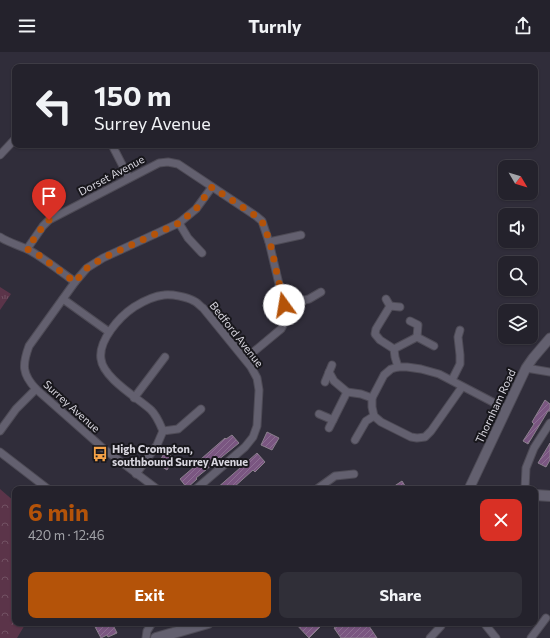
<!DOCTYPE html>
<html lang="en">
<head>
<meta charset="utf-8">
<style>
	body { margin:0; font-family:Commissioner,sans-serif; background:#302f38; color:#f1f3f6; height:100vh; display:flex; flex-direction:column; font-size:15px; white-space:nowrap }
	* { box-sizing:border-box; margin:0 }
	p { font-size:13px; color:#a3a4a9 }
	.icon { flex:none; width:22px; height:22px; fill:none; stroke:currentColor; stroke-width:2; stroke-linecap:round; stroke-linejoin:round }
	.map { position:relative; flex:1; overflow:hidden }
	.side { position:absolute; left:12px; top:434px; width:526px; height:140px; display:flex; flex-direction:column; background:#24222c; border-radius:8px; box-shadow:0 1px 3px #0004,0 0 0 1px #413f48 }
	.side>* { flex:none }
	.guide { position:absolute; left:12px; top:12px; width:526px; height:84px; border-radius:8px; box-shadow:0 1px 3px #0004,0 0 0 1px #413f48; background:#24222c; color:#f1f3f6; overflow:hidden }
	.needle { width:26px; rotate:128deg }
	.tools { position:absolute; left:498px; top:108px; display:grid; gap:8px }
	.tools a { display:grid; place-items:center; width:40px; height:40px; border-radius:8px; background:#24222c; box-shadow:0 1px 3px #0004,0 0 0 1px #413f48; font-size:20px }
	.pin { position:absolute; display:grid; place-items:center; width:34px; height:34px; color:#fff; margin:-41px -17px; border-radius:50% 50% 50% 0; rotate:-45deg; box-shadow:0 0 4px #0007 }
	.pin .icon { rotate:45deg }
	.me { position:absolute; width:44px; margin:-22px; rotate:347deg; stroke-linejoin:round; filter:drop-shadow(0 0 3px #0008) }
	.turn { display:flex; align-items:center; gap:14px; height:84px; padding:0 16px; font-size:18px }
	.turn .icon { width:52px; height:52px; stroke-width:2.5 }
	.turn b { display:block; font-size:28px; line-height:34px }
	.round { display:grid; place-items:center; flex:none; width:42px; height:42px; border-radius:8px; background:#302f38 }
	.head { display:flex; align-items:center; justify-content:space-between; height:68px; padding:0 16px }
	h1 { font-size:24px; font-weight:700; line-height:30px; color:#b45309 }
	.primary-button { display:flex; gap:8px; margin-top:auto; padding:8px 16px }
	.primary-button a { flex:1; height:46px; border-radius:8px; background:#b45309; color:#fff; font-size:16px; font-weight:700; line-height:46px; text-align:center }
	.primary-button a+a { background:#302f38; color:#f1f3f6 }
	header { display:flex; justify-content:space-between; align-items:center; height:52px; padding:0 16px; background:#24222c; font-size:18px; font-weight:700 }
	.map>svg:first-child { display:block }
	.grass { fill:url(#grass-tufts) }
	.park { fill:url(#park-crowns) }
	.building { fill:url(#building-hatch); stroke:#8a7f8c }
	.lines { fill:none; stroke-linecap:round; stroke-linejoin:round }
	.minor-casing { stroke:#4e4b56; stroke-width:9 }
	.tertiary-casing { stroke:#4e4b56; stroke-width:11 }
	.secondary-casing { stroke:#4e4b56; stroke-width:12 }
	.minor { stroke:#63606f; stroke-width:7 }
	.tertiary { stroke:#63606f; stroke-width:9 }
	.secondary { stroke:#63606f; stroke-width:10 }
	.route { stroke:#b45309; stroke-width:7; stroke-dasharray:0 12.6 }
	.labels { text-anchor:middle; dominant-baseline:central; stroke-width:4; stroke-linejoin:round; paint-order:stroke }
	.street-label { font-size:11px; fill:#d8d6df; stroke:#18171c }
	.poi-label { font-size:11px; font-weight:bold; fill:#d8d6df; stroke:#18171c; text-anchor:start }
</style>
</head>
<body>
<header><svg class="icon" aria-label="menu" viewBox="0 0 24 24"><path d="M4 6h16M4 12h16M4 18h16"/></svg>Turnly<svg class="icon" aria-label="share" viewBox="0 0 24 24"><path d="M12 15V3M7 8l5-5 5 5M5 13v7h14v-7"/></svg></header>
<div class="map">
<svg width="550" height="586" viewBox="0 0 550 586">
	<defs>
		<pattern id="grass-tufts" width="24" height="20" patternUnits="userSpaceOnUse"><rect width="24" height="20" fill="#5b3449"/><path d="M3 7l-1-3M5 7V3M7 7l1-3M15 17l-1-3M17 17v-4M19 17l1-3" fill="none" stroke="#725163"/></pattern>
		<pattern id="park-crowns" width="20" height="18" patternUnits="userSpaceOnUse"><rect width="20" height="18" fill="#5b3449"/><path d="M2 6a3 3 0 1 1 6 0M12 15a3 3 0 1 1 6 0" fill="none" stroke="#725163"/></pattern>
		<pattern id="building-hatch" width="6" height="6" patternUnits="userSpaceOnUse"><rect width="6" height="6" fill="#7a5681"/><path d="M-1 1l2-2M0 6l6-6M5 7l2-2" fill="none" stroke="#8c6e92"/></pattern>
	</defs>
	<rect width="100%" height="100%" fill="#302d3a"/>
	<polygon class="grass" points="0,235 11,242 0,258"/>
	<polygon class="park" points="0,437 15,450 15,571 26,571 17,586 0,586"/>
	<g class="building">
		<polygon points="545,348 550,352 550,359 548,359 528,392 523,389 534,372 532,370"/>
		<polygon points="267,380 279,386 272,398 261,393"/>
		<polygon points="232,383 239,391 196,426 197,427 187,436 180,427 194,415 193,414 225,386 226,387"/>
		<polygon points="550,391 550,408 546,415 538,411"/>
		<polygon points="165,400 174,406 167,418 158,412"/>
		<polygon points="257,401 265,410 255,420 253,418 233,436 231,434 227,437 216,437"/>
		<polygon points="402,429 407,437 390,437"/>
		<polygon points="93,571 112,571 117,581 108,585 107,583 101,586"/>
		<polygon points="295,571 324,571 309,586"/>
		<polygon points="341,571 367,571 377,586 341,586 334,576"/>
	</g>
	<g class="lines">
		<defs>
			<g id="minor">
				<polyline points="112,93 129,126"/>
				<polyline points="0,103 15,87"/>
				<polyline points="179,171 188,186 202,201"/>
				<path d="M0,185c9,6 19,8 29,13 16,9 31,21 46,32"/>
				<polyline points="269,190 301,183"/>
				<polyline points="27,197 43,174 49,168 159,111 168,110 178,112 256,164 262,169 269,190 284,253 286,268 281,277 245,307"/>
				<polyline points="63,247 109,280"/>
				<polyline points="386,247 390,254 376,277 375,282 380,288 394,297 395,305 398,315"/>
				<polyline points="284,253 309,247 321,240"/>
				<polyline points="390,254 400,255"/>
				<polyline points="410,269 418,273 417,285"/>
				<polyline points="394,297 417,285 434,294"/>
				<polyline points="526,316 550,320"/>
				<polyline points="329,320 334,329 347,340 361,342 372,346"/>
				<polyline points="452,328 460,312 460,303 458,285 460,278"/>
				<polyline points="325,330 332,313"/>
				<polyline points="462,335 431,379 425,385 417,386 411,385 381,370 374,364 372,355 372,346 384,323 391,317 398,315 407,315 421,317 439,322 506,357"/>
				<polyline points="134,346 165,305"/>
				<polyline points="319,362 333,368 329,376"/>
				<polyline points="333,368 347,340"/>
				<polyline points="0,379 16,357 36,337"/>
				<polyline points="163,379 178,377 201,357"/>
				<polyline points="355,388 366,369 374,364"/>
				<polyline points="0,400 48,437"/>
				<path d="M136,422l21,-29 6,-14c-3,-7 -6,-15 -12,-21 -13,-12 -48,-32 -50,-51 -3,-18 18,-42 33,-52 8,-5 20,-11 30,-12 8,-1 23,2 30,6 3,1 6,5 9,7l48,59 6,11 2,12 -2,36 -4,11 -8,10 -49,42"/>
				<path d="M157,437l-53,-40 -68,-60c-14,-15 -14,-24 -7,-43l46,-64 12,-14 16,-10 76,-35 17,-14 16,-22"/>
				<polyline points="317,437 335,424 354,422"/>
				<polyline points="525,437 526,416 534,396 550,371"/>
				<polyline points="484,571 496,586"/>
				<polyline points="146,586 147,579 152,571"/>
				<polyline points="430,586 441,574"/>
				<polyline points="531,586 546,566"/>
			</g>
			<polyline id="tertiary" points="469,437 526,316 533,306 550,286"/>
			<g id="secondary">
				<polyline points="535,443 550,444"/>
				<polyline points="156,586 208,571"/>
			</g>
		</defs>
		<use href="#minor" class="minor-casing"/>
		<use href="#tertiary" class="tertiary-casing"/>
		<use href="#secondary" class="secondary-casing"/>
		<use href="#minor" class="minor"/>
		<use href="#tertiary" class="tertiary"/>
		<use href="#secondary" class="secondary"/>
	</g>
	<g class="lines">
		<polyline class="route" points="49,168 43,174 27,197 40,204 75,230 87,216 103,206 179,171 196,157 212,135 256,164 262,169 270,190 284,253"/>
	</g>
	<defs>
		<symbol id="bus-bare" viewBox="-9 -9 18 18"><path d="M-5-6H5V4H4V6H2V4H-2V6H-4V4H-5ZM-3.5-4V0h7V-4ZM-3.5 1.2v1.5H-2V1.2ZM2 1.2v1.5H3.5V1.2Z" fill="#f6a247" stroke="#18171c" stroke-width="2.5" paint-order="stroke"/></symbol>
	</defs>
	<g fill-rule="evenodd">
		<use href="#bus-bare" x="89" y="391" width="22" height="22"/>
	</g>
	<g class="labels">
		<g class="street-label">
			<text transform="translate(111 123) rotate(-28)">Dorset Avenue</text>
			<text transform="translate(237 282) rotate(52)">Bedford Avenue</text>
			<text transform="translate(72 354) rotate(42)">Surrey Avenue</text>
			<text transform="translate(495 354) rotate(-65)">Thornham Road</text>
		</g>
		<g class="poi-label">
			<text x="112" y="396">High Crompton,<tspan x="112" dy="13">southbound Surrey Avenue</tspan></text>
		</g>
	</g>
</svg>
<div class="tools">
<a><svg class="needle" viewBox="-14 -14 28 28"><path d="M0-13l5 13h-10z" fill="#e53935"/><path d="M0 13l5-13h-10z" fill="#a3a4a9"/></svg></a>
<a><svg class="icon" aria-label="sound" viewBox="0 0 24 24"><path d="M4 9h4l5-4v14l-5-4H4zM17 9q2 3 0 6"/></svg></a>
<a><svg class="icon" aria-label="search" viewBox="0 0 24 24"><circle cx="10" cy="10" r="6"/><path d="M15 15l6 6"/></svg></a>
<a><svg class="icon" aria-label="layers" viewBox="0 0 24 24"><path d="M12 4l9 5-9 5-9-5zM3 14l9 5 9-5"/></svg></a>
</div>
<div class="pin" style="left:49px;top:168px;background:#d93025"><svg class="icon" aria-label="arrive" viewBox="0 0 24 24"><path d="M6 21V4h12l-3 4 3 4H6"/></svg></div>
<svg class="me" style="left:284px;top:253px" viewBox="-20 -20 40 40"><circle r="19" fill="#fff"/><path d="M0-13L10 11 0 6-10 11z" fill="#b45309"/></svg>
<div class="guide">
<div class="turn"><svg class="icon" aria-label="left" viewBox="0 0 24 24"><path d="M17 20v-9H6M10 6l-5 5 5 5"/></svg><div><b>150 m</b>Surrey Avenue</div></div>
</div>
<section class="side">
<div class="head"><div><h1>6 min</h1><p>420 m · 12:46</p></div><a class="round" style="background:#d93025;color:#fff"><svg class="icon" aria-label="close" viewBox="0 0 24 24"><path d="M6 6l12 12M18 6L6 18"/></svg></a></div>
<div class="primary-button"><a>Exit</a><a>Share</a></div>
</section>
</div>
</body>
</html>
